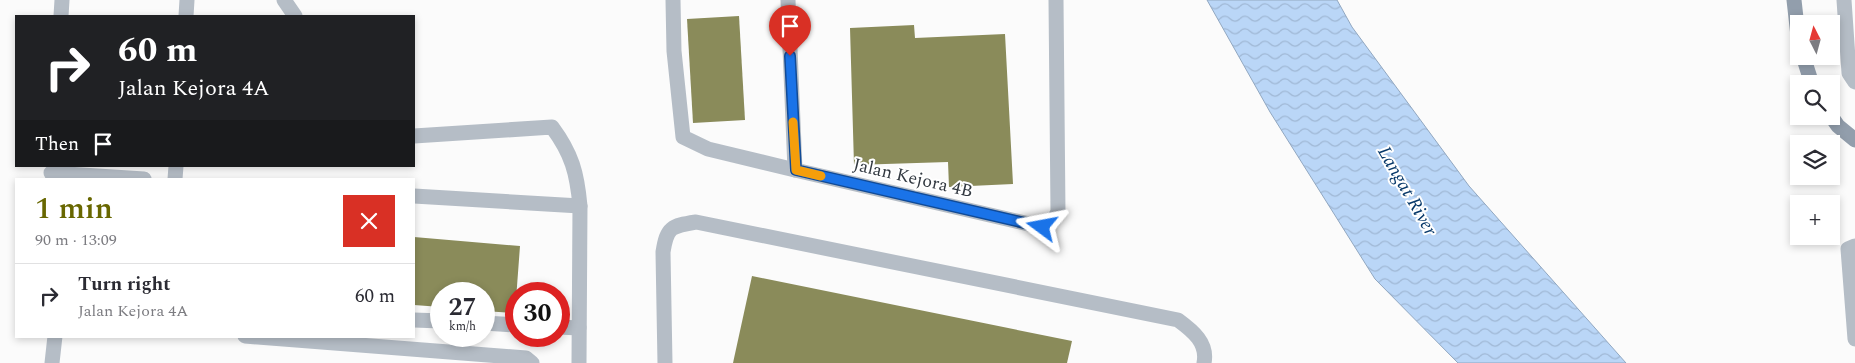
<!DOCTYPE html>
<html lang="en">
<head>
<meta charset="utf-8">
<style>
	body { margin:0; font-family:Spectral,serif; background:#f2f2f3; color:#2b2b33; height:100vh; display:flex; flex-direction:column; font-size:19px; white-space:nowrap }
	* { box-sizing:border-box; margin:0 }
	p { font-size:16px; color:#7c7c81 }
	.icon { flex:none; width:28px; height:28px; fill:none; stroke:currentColor; stroke-width:2; stroke-linecap:round; stroke-linejoin:round }
	.map { position:relative; flex:1; overflow:hidden }
	.side { position:absolute; left:15px; top:178px; width:400px; height:160px; display:flex; flex-direction:column; background:#fff; border-radius:0px; box-shadow:0 2px 8px #0003 }
	.side>* { flex:none }
	.guide { position:absolute; left:15px; top:15px; width:400px; height:152px; border-radius:0px; box-shadow:0 2px 8px #0003; background:#202124; color:#fff; overflow:hidden }
	.needle { width:32px; rotate:354deg }
	.tools { position:absolute; left:1790px; top:15px; display:grid; gap:10px }
	.tools a { display:grid; place-items:center; width:50px; height:50px; border-radius:0px; background:#fff; box-shadow:0 2px 8px #0003; font-size:25px }
	.speed { position:absolute; left:430px; top:282px; display:flex; gap:10px; font-size:25px; font-weight:700; text-align:center }
	.speed>* { display:grid; place-content:center; width:65px; height:65px; border-radius:50%; background:#fff; box-shadow:0 2px 8px #0003; line-height:1 }
	.speed small { font-size:12px; font-weight:400 }
	.speed .limit { border:8px solid #d22; background:#fff; color:#111 }
	.pin { position:absolute; display:grid; place-items:center; width:42px; height:42px; color:#fff; margin:-51px -21px; border-radius:50% 50% 50% 0; rotate:-45deg; box-shadow:0 0 5px #0007 }
	.pin .icon { rotate:45deg }
	.me { position:absolute; width:55px; margin:-28px; rotate:283deg; stroke-linejoin:round; filter:drop-shadow(0 0 4px #0008) }
	.turn { display:flex; align-items:center; gap:18px; height:105px; padding:0 20px; font-size:22px }
	.turn .icon { width:65px; height:65px; stroke-width:2.5 }
	.turn b { display:block; font-size:35px; line-height:42px }
	.then { display:flex; align-items:center; height:48px; padding:0 20px; background:#0003; gap:10px; font-size:19px }
	.round { display:grid; place-items:center; flex:none; width:52px; height:52px; border-radius:0px; background:#f2f2f3 }
	.head { display:flex; align-items:center; justify-content:space-between; height:85px; padding:0 20px }
	h1 { font-size:30px; font-weight:600; line-height:38px; color:#686700 }
	ul { padding:0; list-style:none }
	li { display:flex; align-items:center; gap:15px; height:65px; padding:0 20px; border-top:1px solid #e1e1e2 }
	li div { flex:1 }
	li b { display:block; font-size:19px }
	li em { font-style:normal }
	.map>svg:first-child { display:block }
	.water { fill:url(#water-waves); stroke:#91a7c0 }
	.building { fill:#8a8b5a }
	.lines { fill:none; stroke-linecap:round; stroke-linejoin:round }
	.lane { stroke:#b5bdc6; stroke-width:15 }
	.street { stroke:#b5bdc6; stroke-width:15 }
	.secondary { stroke:#929eac; stroke-width:15 }
	.route-casing { stroke:#114b97; stroke-width:12 }
	.route { stroke:#1a73e8; stroke-width:9 }
	.slow { stroke:#f59e0b; stroke-width:9 }
	.labels { text-anchor:middle; dominant-baseline:central; stroke-width:4; stroke-linejoin:round; paint-order:stroke }
	.street-label { font-size:18px; fill:#323941; stroke:#fff }
	.water-label { font-size:19px; font-style:italic; fill:#08396a; stroke:#fff }
</style>
</head>
<body>
<div class="map">
<svg width="1855" height="363" viewBox="0 0 1855 363">
	<defs>
		<pattern id="water-waves" width="16" height="10" patternUnits="userSpaceOnUse" patternTransform="scale(1.25)"><rect width="16" height="10" fill="#bad6f7"/><path d="M0 5q4-4 8 0t8 0" fill="none" stroke="#a0b8d5"/></pattern>
	</defs>
	<rect width="100%" height="100%" fill="#fbfbfb"/>
	<polygon class="water" points="1207,0 1337,0 1352,27 1469,186 1626,363 1458,363 1375,279 1270,112"/>
	<g class="building">
		<polygon points="739,16 745,120 693,123 687,19"/>
		<polygon points="914,25 915,38 1005,34 1013,184 949,187 948,162 854,165 850,28"/>
		<polygon points="414,237 520,246 515,313 484,311 484,294 441,294 441,307 414,305"/>
		<polygon points="752,276 1072,341 1067,363 733,363"/>
	</g>
	<g class="lines">
		<g class="lane">
			<polyline points="673,0 674,51 683,137 708,149 795,170"/>
			<polyline points="61,16 62,0"/>
			<polyline points="1855,246 1848,249 1855,339"/>
			<polyline points="414,320 441,321"/>
			<polyline points="484,323 516,325"/>
			<polyline points="559,327 579,328"/>
			<polyline points="245,336 526,358 532,363"/>
			<polyline points="52,363 55,336"/>
			<path d="M665,363l-2,-111c4,-25 8,-26 33,-30l482,98c15,11 30,23 26,43"/>
		</g>
		<g class="street">
			<polyline points="284,0 295,16"/>
			<polyline points="788,0 795,170 1042,227 1053,221 1058,212 1056,0"/>
			<polyline points="1844,0 1849,73 1855,82"/>
			<polyline points="186,16 187,0"/>
			<path d="M414,136l138,-9c20,27 25,46 28,79l-1,157"/>
			<polyline points="51,173 144,179"/>
			<polyline points="175,179 176,166"/>
			<polyline points="414,196 580,206"/>
		</g>
		<g class="secondary">
			<polyline points="1794,0 1799,45"/>
			<polyline points="1803,56 1812,84"/>
			<polyline points="1831,116 1838,126 1855,140"/>
		</g>
	</g>
	<g class="lines">
		<defs>
			<polyline id="route" points="790,56 796,170 1042,227"/>
		</defs>
		<use href="#route" class="route-casing"/>
		<use href="#route" class="route"/>
		<polyline class="slow" points="793,122 796,170 821,176"/>
	</g>
	<g class="labels">
		<g class="street-label">
			<text transform="translate(913 178) rotate(13)">Jalan Kejora 4B</text>
		</g>
		<g class="water-label">
			<text transform="translate(1407 191) rotate(60)">Langat River</text>
		</g>
	</g>
</svg>
<div class="tools">
<a><svg class="needle" viewBox="-14 -14 28 28"><path d="M0-13l5 13h-10z" fill="#e53935"/><path d="M0 13l5-13h-10z" fill="#7c7c81"/></svg></a>
<a><svg class="icon" aria-label="search" viewBox="0 0 24 24"><circle cx="10" cy="10" r="6"/><path d="M15 15l6 6"/></svg></a>
<a><svg class="icon" aria-label="layers" viewBox="0 0 24 24"><path d="M12 4l9 5-9 5-9-5zM3 14l9 5 9-5"/></svg></a>
<a>+</a>
</div>
<div class="speed"><div>27<small>km/h</small></div><div class="limit">30</div></div>
<div class="pin" style="left:790px;top:56px;background:#d93025"><svg class="icon" aria-label="arrive" viewBox="0 0 24 24"><path d="M6 21V4h12l-3 4 3 4H6"/></svg></div>
<svg class="me" style="left:1042px;top:227px" viewBox="-20 -20 40 40"><path d="M0-17L14 15 0 8-14 15z" fill="#1a73e8" stroke="#fff" stroke-width="4"/></svg>
<div class="guide">
<div class="turn"><svg class="icon" aria-label="right" viewBox="0 0 24 24"><path d="M7 20v-9h11M14 6l5 5-5 5"/></svg><div><b>60 m</b>Jalan Kejora 4A</div></div>
<div class="then">Then<svg class="icon" aria-label="arrive" viewBox="0 0 24 24"><path d="M6 21V4h12l-3 4 3 4H6"/></svg></div>
</div>
<section class="side">
<div class="head"><div><h1>1 min</h1><p>90 m · 13:09</p></div><a class="round" style="background:#d93025;color:#fff"><svg class="icon" aria-label="close" viewBox="0 0 24 24"><path d="M6 6l12 12M18 6L6 18"/></svg></a></div>
<ul>
<li><svg class="icon" aria-label="right" viewBox="0 0 24 24"><path d="M7 20v-9h11M14 6l5 5-5 5"/></svg><div><b>Turn right</b><p>Jalan Kejora 4A</p></div><em>60 m</em></li>
</ul>
</section>
</div>
</body>
</html>
